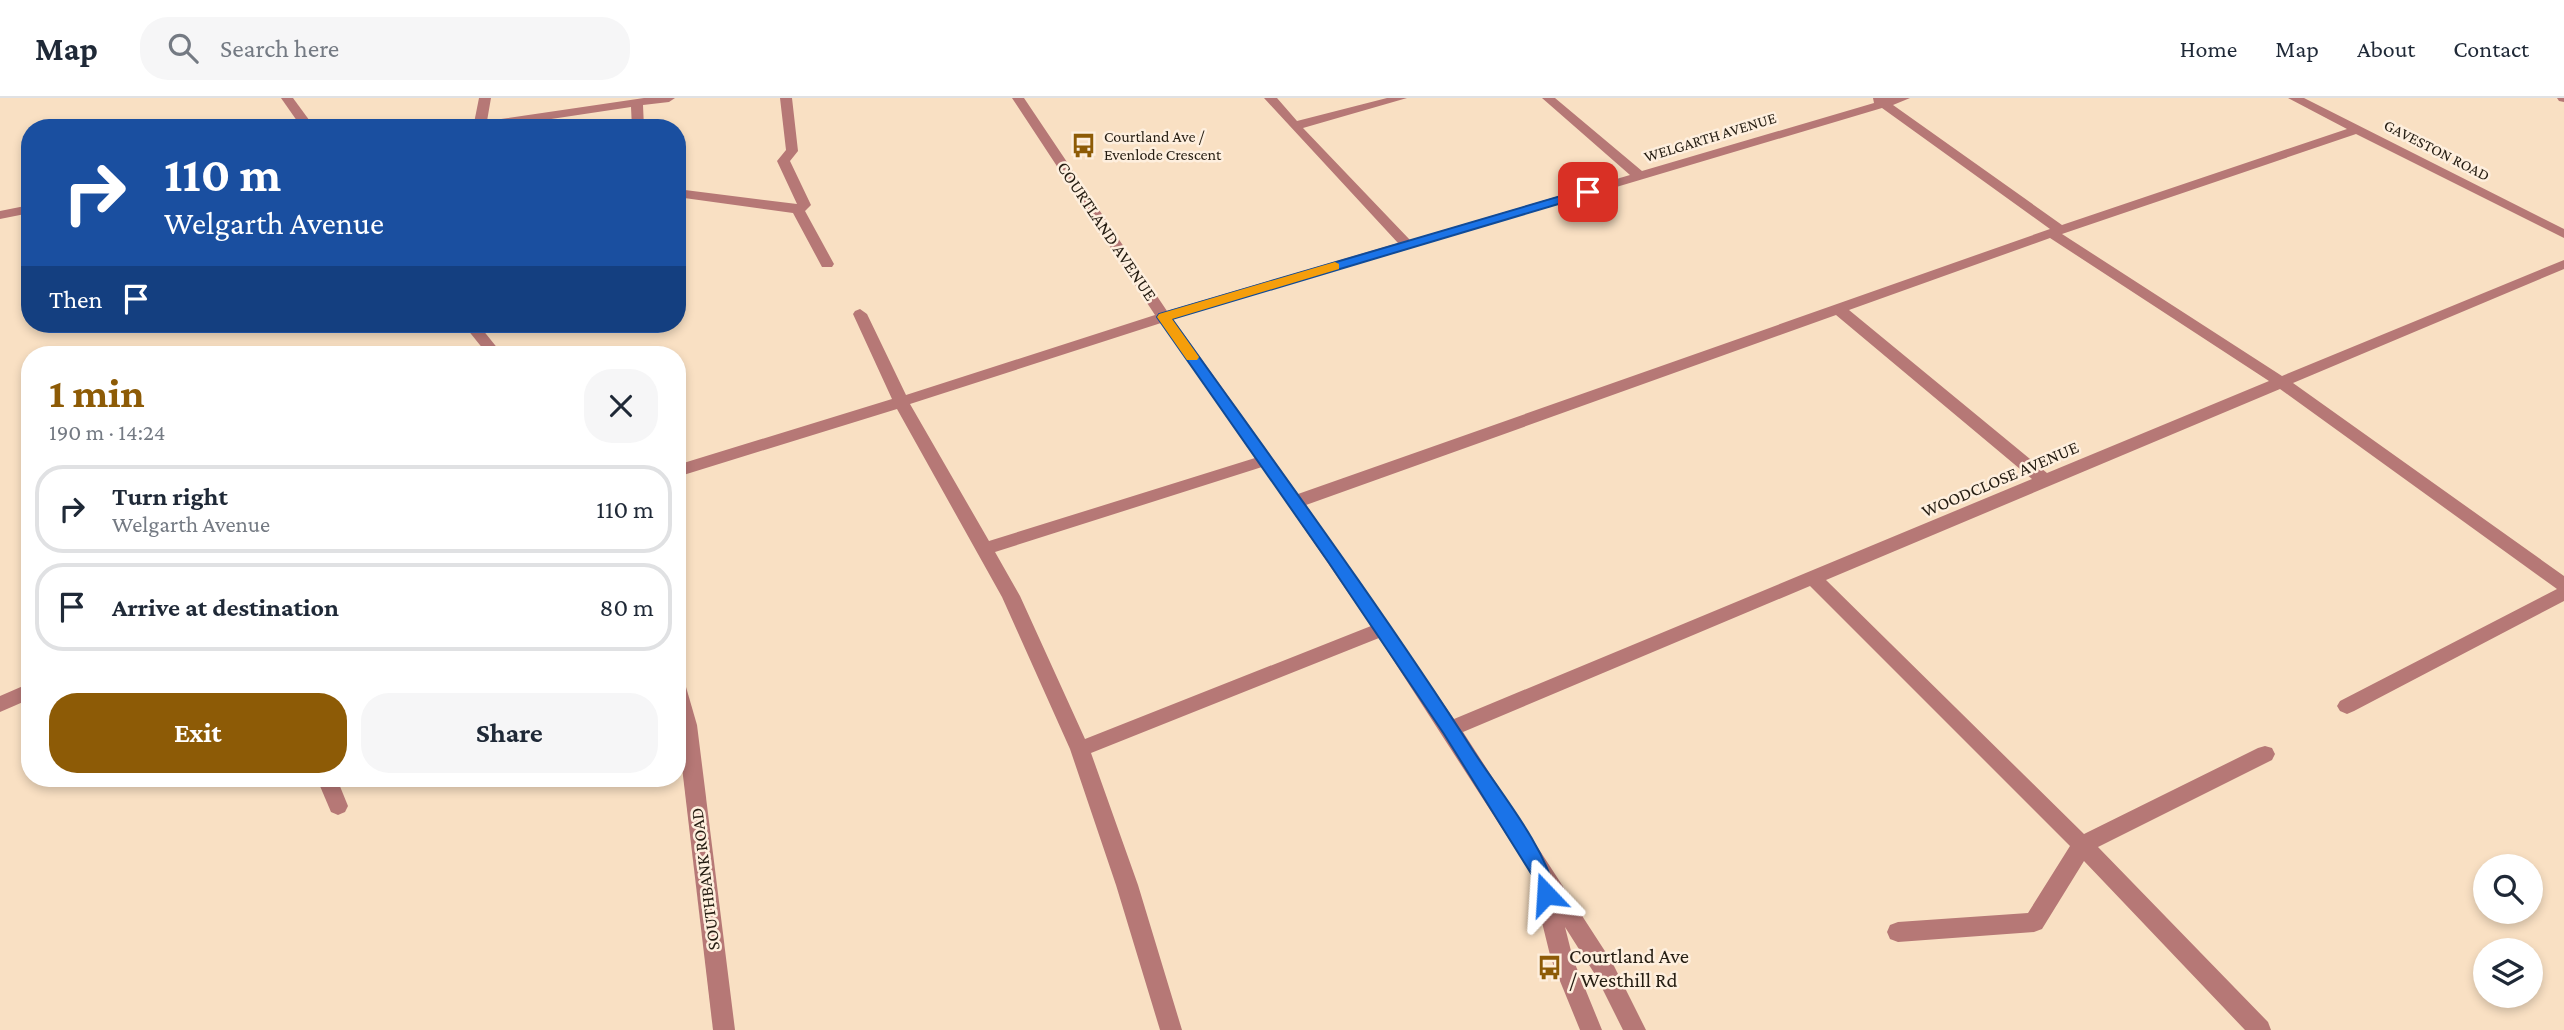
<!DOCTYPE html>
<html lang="en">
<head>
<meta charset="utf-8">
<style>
	body { margin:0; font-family:"Crimson Pro",serif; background:#f6f6f7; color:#1f2937; height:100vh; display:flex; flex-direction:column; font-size:26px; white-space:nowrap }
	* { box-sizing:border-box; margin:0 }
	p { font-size:23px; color:#747a83 }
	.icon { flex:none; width:38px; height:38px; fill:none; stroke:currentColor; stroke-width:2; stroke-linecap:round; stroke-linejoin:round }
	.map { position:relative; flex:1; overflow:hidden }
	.sheet { position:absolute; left:21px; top:248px; width:665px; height:441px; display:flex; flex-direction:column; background:#fff; border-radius:28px; box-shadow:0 4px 10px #0003 }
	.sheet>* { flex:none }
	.top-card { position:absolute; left:21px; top:21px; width:665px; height:214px; border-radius:28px; box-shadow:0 4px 10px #0003; background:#1a4fa0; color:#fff; overflow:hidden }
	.buttons { position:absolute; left:2473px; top:756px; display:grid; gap:14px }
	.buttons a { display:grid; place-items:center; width:70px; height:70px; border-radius:50%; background:#fff; box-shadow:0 4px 10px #0003; font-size:35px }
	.pin { position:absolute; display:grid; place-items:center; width:60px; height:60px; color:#fff; margin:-30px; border-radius:14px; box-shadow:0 4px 10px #0006 }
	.me { position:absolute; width:77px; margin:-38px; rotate:340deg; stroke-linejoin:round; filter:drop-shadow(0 0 5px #0008) }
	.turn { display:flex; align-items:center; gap:24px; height:147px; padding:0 28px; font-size:32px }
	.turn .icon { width:91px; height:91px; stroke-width:2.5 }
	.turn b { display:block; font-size:49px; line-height:60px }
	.then { display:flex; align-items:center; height:66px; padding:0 28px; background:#0003; gap:14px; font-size:26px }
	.round { display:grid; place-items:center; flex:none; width:74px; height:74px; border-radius:28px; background:#f6f6f7 }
	.summary { display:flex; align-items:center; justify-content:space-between; height:119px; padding:0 28px }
	h1 { font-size:42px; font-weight:700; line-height:52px; color:#8d5b06 }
	.cta { display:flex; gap:14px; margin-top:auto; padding:14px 28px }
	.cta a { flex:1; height:80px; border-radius:28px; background:#8d5b06; color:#fff; font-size:28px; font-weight:700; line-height:80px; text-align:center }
	.cta a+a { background:#f6f6f7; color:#1f2937 }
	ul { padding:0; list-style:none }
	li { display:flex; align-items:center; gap:21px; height:88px; margin:0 14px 10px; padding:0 14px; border:4px solid #e0e1e3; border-radius:28px }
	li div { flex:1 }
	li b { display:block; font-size:26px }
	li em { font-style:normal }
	header { display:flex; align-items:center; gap:42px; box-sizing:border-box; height:98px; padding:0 35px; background:#fff; border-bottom:2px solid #e0e1e3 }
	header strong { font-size:33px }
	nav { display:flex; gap:38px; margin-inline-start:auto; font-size:24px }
	.search { width:490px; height:63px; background:#f6f6f7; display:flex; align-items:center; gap:18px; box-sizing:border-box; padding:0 24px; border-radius:28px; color:#747a83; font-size:26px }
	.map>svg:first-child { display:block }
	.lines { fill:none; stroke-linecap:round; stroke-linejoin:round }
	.minor { fill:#b67876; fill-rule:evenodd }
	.route { fill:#1a73e8; stroke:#114b97; stroke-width:2 }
	.slow { fill:#f59e0b }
	.labels { text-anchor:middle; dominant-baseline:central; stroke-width:5; stroke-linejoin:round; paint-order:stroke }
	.far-poi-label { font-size:16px; fill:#251d12; stroke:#feefde; text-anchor:start }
	.far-street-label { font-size:16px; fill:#251d12; stroke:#feefde }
	.street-label { font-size:18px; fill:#251d12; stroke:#feefde }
	.near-poi-label { font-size:21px; fill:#251d12; stroke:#feefde; text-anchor:start }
</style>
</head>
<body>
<header>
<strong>Map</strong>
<div class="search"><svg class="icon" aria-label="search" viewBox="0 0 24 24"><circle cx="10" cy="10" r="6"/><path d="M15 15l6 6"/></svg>Search here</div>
<nav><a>Home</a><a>Map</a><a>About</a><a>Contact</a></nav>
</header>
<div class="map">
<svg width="2564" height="932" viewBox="0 0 2564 932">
	<rect width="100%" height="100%" fill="#f9e0c3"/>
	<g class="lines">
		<g class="minor">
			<polygon points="281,0 293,0 315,30 302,30"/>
			<polygon points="479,0 491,0 487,23 644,0 675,0 669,4 643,7 644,30 632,30 631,9 491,30 457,30 474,25"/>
			<polygon points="780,0 792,0 798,53 790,63 811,107 805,113 834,166 832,169 822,169 793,115 677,99 677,91 797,106 777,63 786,52"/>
			<path d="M1012,0h12l143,213 231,-68 -134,-145h13l20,23 90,-23h20l-104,30 107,112 220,-65 -88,-77h13l87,73 232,-68 -1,-5h37l-17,7 169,120 285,-96 -59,-31h16l260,131v9l-208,-104 -294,100 220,142 282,-116v9l-271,114 271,193v25l-210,110 -7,3 -7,-3 -3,-5 3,-5 217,-112 -277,-200 -454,191 258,254 174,-86 7,-2 7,2 3,6 -3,6 -174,87 170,175 3,8h-26l-161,-169 -42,68 -8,3 -136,10 -8,-3 -3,-7 3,-7 8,-3 130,-9 42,-67 -260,-260 -347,146 149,230 34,68h-23l-27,-54 -31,-49 8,32 29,71h-22l-29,-71 -18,-73 3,-5 -157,-243 -288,115 47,132 44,145h-22l-44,-145 -46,-136 -68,-152 -105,-188 -220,68v-12l215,-66 -39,-85 2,-3 5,-2 7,5 39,81 249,-80zM1882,10l168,121 -752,265 -125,-175zM2050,140l219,143 -222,92 -198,-163zM1836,217l196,164 -578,240 -148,-214zM1161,225l94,135 -266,83 -79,-137zM1262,369l109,159 -286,113 -65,-143 -25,-44z"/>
			<polygon points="2557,0 2564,0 2564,4 2559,3"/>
			<polygon points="30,107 30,115 0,121 0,113"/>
			<polygon points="463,226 478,226 503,257 488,257"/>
			<polygon points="677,582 684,584 686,589 697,627 735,932 713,932 677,627"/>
			<polygon points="30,585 30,601 0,614 0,598"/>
			<polygon points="317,681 337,681 348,708 345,714 338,717 331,714"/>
		</g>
	</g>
	<path class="route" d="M1588,90l6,4 -2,2 -420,125c102,143 207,285 302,433 28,43 70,93 82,142l-3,6 -7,3 -7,-3 -7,-25 -88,-141 -115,-171 -172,-246 2,-3z"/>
	<polygon class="slow" points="1335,164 1339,166 1339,171 1172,221 1199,259 1197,262 1187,262 1157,219 1159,216"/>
	<defs>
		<symbol id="bus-bare" viewBox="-9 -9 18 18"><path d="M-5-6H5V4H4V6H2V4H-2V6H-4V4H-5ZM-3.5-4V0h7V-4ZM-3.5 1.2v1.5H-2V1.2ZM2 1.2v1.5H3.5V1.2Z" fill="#8d5b06" stroke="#feefde" stroke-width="2.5" paint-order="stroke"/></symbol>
	</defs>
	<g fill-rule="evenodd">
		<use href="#bus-bare" x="1066" y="30" width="35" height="35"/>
		<use href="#bus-bare" x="1532" y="852" width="35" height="35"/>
	</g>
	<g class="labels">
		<g class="far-poi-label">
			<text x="1104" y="38">Courtland Ave /<tspan x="1104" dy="18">Evenlode Crescent</tspan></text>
		</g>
		<g class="far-street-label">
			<text transform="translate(1710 39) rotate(-17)">WELGARTH AVENUE</text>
			<text transform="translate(2437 52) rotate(27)">GAVESTON ROAD</text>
		</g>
		<g class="street-label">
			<text transform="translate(1107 133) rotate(56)">COURTLAND AVENUE</text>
			<text transform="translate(2000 381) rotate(-23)">WOODCLOSE AVENUE</text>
			<text transform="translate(705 781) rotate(-97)">SOUTHBANK ROAD</text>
		</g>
		<g class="near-poi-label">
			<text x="1569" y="858">Courtland Ave<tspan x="1569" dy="24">/ Westhill Rd</tspan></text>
		</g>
	</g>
</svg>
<div class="buttons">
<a><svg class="icon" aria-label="search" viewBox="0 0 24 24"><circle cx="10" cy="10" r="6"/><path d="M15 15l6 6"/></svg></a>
<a><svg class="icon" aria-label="layers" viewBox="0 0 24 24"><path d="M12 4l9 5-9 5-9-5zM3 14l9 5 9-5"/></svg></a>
</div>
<div class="pin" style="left:1588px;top:94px;background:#d93025"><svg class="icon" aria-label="arrive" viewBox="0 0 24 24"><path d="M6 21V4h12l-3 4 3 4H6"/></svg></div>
<svg class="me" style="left:1546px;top:796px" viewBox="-20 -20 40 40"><path d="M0-17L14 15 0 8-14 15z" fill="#1a73e8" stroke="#fff" stroke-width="4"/></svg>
<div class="top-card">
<div class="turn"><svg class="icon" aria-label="right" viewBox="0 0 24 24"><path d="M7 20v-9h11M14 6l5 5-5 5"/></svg><div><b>110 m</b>Welgarth Avenue</div></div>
<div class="then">Then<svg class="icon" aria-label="arrive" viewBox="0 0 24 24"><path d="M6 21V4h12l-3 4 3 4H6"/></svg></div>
</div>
<section class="sheet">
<div class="summary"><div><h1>1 min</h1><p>190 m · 14:24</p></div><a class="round"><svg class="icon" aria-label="close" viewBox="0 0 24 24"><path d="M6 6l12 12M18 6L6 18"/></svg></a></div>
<ul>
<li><svg class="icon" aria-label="right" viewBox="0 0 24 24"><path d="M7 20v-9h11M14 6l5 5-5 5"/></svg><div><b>Turn right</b><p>Welgarth Avenue</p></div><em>110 m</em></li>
<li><svg class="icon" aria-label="arrive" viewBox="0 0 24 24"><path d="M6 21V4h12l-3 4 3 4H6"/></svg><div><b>Arrive at destination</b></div><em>80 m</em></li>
</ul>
<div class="cta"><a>Exit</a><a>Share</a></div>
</section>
</div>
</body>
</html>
